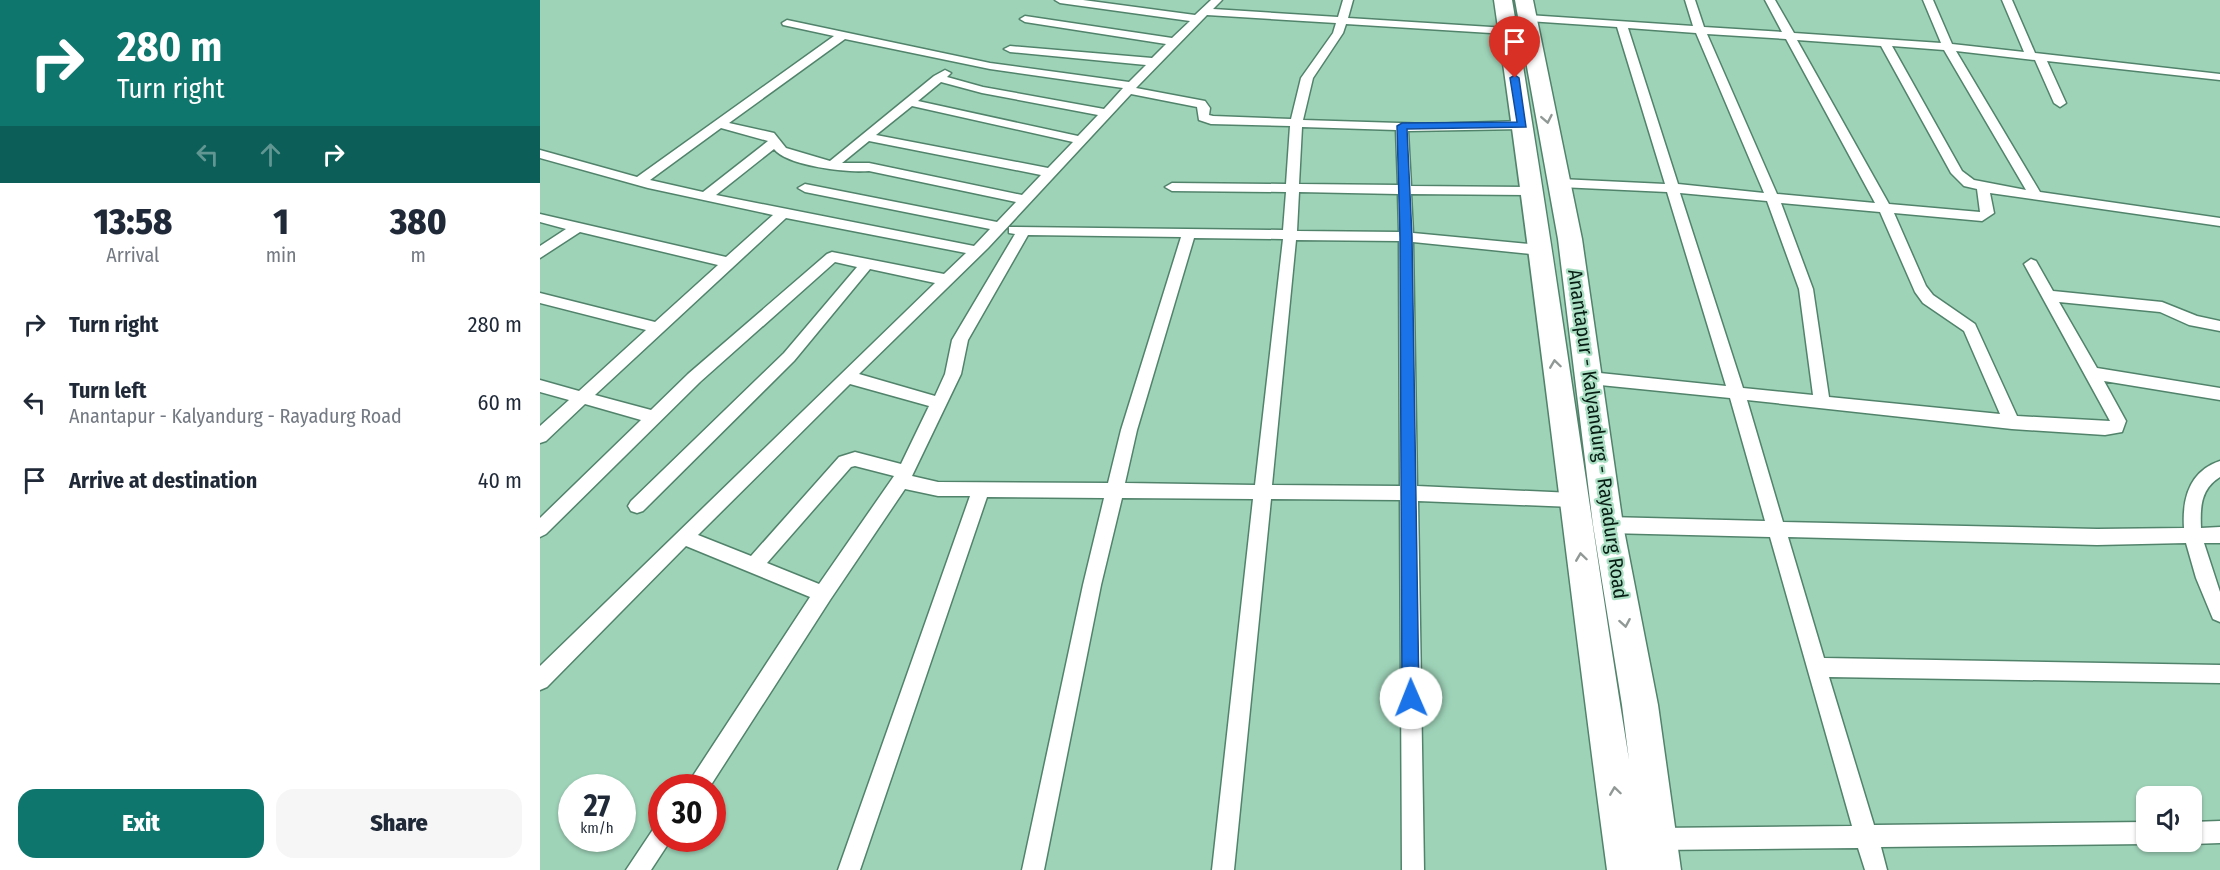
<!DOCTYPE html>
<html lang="en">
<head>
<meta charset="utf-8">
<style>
	body { margin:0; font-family:"Fira Sans Condensed",sans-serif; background:#f6f6f7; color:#1f2937; height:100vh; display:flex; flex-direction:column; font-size:22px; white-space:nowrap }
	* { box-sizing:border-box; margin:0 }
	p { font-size:20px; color:#747a83 }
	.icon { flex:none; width:33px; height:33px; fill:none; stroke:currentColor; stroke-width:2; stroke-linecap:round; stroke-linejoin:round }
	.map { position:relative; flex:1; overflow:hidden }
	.side { display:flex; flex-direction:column; background:#fff; width:540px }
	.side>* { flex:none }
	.guide { background:#0f766e; color:#fff; overflow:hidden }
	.fabs { position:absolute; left:1596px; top:786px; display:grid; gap:12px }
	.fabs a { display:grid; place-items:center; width:66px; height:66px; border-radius:12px; background:#fff; box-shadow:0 2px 4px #0004; font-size:30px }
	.speed { position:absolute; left:18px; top:774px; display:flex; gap:12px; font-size:30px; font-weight:700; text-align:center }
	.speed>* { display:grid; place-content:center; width:78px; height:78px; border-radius:50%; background:#fff; box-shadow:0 2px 4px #0004; line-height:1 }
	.speed small { font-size:15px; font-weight:400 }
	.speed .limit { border:9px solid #d22; background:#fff; color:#111 }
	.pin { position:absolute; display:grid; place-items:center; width:51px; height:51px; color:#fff; margin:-62px -26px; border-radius:50% 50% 50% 0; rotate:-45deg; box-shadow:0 0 6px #0007 }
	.pin .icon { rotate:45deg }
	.me { position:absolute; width:66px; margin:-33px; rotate:359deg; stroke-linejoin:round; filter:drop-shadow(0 0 4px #0008) }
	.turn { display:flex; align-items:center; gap:21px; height:126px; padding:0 18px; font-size:27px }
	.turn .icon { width:78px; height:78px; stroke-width:2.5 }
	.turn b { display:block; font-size:42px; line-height:51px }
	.lanes { display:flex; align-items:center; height:57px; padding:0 18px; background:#0003; justify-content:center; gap:30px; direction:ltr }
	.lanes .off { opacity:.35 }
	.eta { display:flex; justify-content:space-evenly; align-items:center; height:102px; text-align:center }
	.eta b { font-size:36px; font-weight:800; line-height:42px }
	.cta { display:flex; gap:12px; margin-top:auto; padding:12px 18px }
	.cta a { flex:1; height:69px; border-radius:18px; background:#0f766e; color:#fff; font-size:24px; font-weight:800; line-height:69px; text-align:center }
	.cta a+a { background:#f6f6f7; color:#1f2937 }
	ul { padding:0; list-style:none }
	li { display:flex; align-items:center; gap:18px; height:78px; padding:0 18px }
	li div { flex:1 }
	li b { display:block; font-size:22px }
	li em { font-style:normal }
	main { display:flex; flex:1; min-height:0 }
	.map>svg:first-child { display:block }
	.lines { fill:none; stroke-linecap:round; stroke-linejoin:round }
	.minor-casing { stroke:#51836b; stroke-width:3 }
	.trunk-casing { stroke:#51836b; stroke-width:3 }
	.minor { fill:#fff; fill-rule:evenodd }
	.trunk { fill:#fff; fill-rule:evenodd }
	.oneway { stroke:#909995 }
	.route { fill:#1a73e8; stroke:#114b97; stroke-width:1.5 }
	.labels { text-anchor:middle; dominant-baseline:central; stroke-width:4.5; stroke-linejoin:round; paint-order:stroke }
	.street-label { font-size:20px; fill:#081d14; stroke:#abe0c4 }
</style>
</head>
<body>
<main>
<section class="side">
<div class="guide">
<div class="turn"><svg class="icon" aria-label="right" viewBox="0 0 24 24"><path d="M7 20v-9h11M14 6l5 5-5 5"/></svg><div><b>280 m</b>Turn right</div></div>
<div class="lanes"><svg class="icon off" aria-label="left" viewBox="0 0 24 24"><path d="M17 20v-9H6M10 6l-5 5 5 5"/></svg><svg class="icon off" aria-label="ahead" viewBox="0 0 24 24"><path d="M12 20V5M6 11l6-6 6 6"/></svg><svg class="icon" aria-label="right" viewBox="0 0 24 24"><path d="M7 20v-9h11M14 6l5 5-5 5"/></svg></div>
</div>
<div class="eta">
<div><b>13:58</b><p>Arrival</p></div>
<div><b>1</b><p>min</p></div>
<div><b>380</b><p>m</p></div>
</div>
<ul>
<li><svg class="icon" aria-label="right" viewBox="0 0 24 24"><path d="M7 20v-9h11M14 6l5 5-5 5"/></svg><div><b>Turn right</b></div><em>280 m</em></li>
<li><svg class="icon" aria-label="left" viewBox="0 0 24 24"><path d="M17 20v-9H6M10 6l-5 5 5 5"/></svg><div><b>Turn left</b><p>Anantapur - Kalyandurg - Rayadurg Road</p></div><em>60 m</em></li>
<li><svg class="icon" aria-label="arrive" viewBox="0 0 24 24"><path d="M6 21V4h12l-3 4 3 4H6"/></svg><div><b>Arrive at destination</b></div><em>40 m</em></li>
</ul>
<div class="cta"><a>Exit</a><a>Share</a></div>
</section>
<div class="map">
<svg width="1680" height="870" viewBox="0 0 1680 870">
	<rect width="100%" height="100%" fill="#9ed3b8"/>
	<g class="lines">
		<defs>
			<g id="minor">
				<path d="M515,0h28l112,15 16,-15h11l-9,9 125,8 5,-17h10l-5,18 159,10 5,3 -5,3 -161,-10 -3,9 -30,45 -10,42 128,4 91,-3 6,4 -6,4 -114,2 3,55 121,1 7,4 -7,4 -121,-1 2,39 127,12 7,5 -7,5 -127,-13 4,244 156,7 6,2 3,5 -3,5 -6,2 -155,-6 6,369h-22l-2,-370 -129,-1 -37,371h-22l41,-371 -131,-1 -21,87 -57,285h-22l61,-285 21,-87 -117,-1 -127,373h-22l132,-374h-32l-33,-7 -75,111 -121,188h-24l125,-191 -124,-51 -139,141 -7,3v-24l395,-383 -65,-14 -76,92 -151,150 -6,2 -6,-2 -3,-5 3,-5 153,-148 73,-86 -22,-5 -135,120 -154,152 -6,3v-19l101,-98 -56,-16 -39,37 -6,2v-17l29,-26 -29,-8v-12l39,11 67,-61 -106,-27v-10l115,29 63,-57 -138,-33 -40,26v-12l26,-17 -26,-7v-8l186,43 47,-42 -125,-27 -108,-30v-8l97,27 197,-141 -51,-11 -1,-2 5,-3 203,43 139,19 17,-17 -136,-13 -6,-3 6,-3 142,12 14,-14 -141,-22 -5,-3 5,-3 147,22 18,-17 -130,-18zM667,15l129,8 -3,10 -32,45 -10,41 -78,-3 -4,-1 1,-7 -5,-7 -69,-13zM305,39l145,30 133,19 -19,21 -121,-22 -36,-10 4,-4 -6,-3 -11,6 -104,85 -44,-13 -12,-15 -45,-10zM401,82l41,11 116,22 -20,21 -160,-35zM591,94l66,13 2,13 12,4 79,2 -4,58 -114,-1 -7,4 7,4 114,1 -3,38 -274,-3v6l6,1 -63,106 -7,34 -10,22 -76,-22 129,-126zM372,106l161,36 -25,26 -172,-33zM762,127l94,3 2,55 -99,-1zM181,128l47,13 -65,51 -53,-12zM329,141l172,34 -19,20 -153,-32h-27zM234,149c13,17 74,24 95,22l147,31 -19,20 -192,-38 -7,4 7,4 185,37 -16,17 -258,-51zM759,192l99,2 1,38 -102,-1zM246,218l180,35 -22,21 -112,-22 -5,2 -139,120 -37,36 -56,-15zM488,235l153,2 -60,193 -13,53 -170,-1 -26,-6 49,-102 7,-34zM654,238l89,1 -28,246 -130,-2 12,-53zM756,240l103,1 1,245 -128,-1zM310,384l79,22 -28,58 -46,-12 -16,5 -88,99 -53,-21zM315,466l39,10 -75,108 -52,-21 84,-96z"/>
				<path d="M1145,0h10l9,27 78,5 -17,-32h10l19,33 147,10 -18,-43h10l19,44 72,8 -22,-52h10l23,53 185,21v6l-173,-19 19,42 -6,4 -6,-4 -19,-43 -79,-9 84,141 180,26v8l-230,-33 4,20 -12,8 -88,-8 32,73 7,9 42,29 42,92 93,5 -86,-157 7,-5 5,2 17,30 109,11 35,14 23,5v10l-31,-6 -29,-13 -101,-10 38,66 123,20v12l-116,-19 22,40 -4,11 -17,3 -93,-6 -265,-29 36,122 314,7 87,-1c-2,-30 6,-57 36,-67v16c-19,12 -20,29 -19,51l19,-1v16h-16l16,49v30l-7,-3 -17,-41 -10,-35 -89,2 -309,-8 36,121 396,7v18l-391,-6 45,148 272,-3v20h6l-6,2 -265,3 6,23h-22l-7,-22 -202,2 -8,-3 -3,-8 3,-8 8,-3 196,-2 -82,-289 -162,-4 -6,-3 -3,-5 3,-5 6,-3 157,4 -35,-123 -140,-14 -8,-6 8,-6 136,14 -59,-194 -107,-5 -6,-4 6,-4 105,5 -48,-157 -89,-6 -5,-3 5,-3 165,11zM1088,28l68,5 68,160 -86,-9zM1167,34l79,5 89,164 -98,-9zM1257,40l84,6 70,127 13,13 13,3 3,23 -91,-8zM1352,46l52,4 82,140 -52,-10 -12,-9zM1140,193l87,8 32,88 14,106 -70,-7zM1241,203l99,9 35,80 8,11 41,28 36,83 -171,-17 -16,-108z"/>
				<polygon points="1680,821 1680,843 1652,844 1646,842 1652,842 1652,822"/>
				<polygon points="122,825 122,838 132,838 111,870 86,870 114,828"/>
			</g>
			<path id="trunk" d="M954,0h18c43,253 76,507 117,760l-7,-55 -29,-180 -35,-286 -43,-239h18l49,239 41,286 35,180 23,165h-74c-39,-290 -71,-581 -113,-870z"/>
		</defs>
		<use href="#minor" class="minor-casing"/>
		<use href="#trunk" class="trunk-casing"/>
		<use href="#minor" class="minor"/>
		<use href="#trunk" class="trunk"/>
	</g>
	<defs><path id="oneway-chevron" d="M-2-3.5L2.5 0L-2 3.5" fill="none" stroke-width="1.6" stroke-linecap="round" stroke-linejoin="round" transform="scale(1.5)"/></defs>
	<g class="oneway">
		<use href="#oneway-chevron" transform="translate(1007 119) rotate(79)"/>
		<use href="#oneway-chevron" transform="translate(1015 364) rotate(-98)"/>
		<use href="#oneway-chevron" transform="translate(1041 557) rotate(-98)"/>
		<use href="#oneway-chevron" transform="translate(1085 623) rotate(80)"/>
		<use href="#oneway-chevron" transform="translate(1075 791) rotate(-98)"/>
	</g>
	<polygon class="route" points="975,75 979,78 986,127 867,129 872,237 879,698 877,704 871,706 865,704 862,698 860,237 857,126 862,123 977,122 970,78"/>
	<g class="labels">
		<g class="street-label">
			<text transform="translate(1058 434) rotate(82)">Anantapur - Kalyandurg - Rayadurg Road</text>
		</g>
	</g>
</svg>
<div class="fabs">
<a><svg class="icon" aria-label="sound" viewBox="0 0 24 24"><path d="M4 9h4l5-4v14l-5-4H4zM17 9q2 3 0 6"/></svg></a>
</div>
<div class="speed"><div>27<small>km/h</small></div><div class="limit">30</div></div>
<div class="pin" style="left:975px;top:78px;background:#d93025"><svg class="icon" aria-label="arrive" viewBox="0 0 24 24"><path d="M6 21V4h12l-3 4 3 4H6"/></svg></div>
<svg class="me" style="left:871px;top:698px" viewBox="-20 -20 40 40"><circle r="19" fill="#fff"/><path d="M0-13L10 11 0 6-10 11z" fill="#1a73e8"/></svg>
</div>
</main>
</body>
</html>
